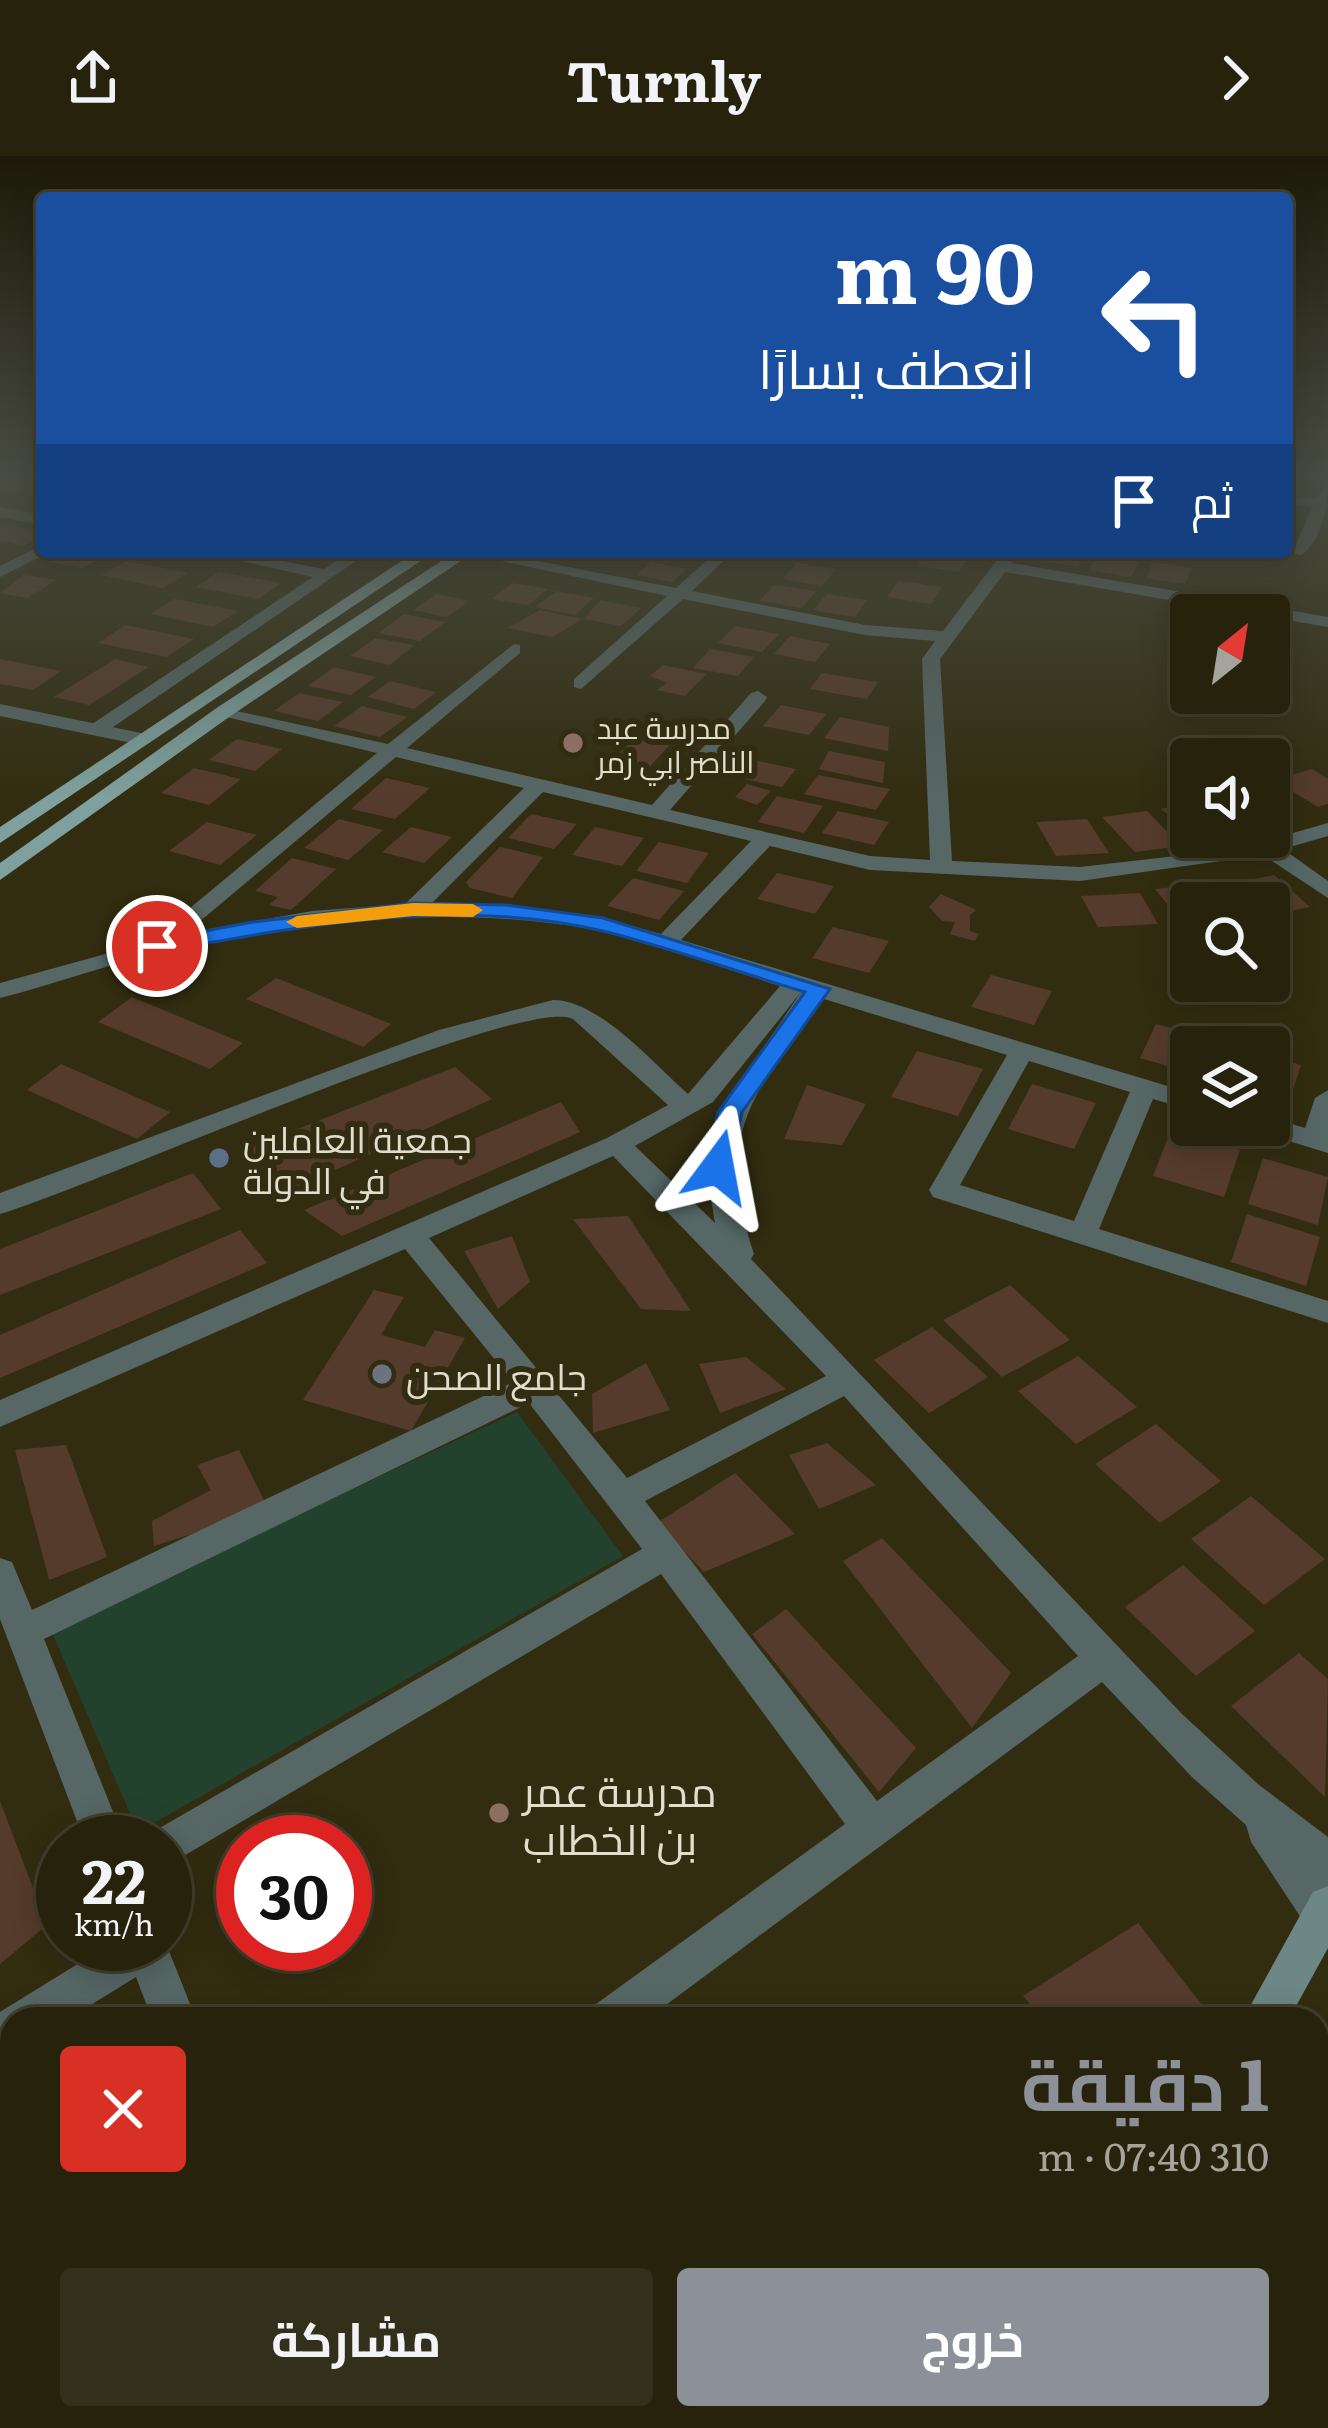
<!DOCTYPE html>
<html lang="ar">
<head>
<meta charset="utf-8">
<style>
	body { margin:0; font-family:Literata,Cairo,serif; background:#322f1a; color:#f1f3f6; direction:rtl; height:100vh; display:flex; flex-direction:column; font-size:45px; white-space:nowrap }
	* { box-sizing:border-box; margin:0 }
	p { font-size:39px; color:#a4a49d }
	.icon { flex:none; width:66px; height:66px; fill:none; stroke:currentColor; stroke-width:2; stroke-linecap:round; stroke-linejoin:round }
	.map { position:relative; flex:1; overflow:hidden; direction:ltr }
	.drawer { position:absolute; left:0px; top:1851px; width:1329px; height:423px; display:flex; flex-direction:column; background:#26220c; border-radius:36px 36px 0 0; box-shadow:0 6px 30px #0003,0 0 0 3px #423f2d; direction:rtl }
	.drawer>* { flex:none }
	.hud { position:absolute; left:36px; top:36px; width:1257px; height:366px; border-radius:12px; box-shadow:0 6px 30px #0003,0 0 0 3px #423f2d; direction:rtl; background:#1a4fa0; color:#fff; overflow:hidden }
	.needle { width:78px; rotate:30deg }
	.buttons { position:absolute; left:1170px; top:438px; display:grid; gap:24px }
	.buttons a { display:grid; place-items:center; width:120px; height:120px; border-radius:12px; background:#26220c; box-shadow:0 6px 30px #0003,0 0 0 3px #423f2d; font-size:60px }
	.speed { position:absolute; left:36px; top:1659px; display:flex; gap:24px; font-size:60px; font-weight:700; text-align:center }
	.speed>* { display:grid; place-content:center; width:156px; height:156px; border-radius:50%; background:#26220c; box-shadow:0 6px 30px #0003,0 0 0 3px #423f2d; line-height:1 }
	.speed small { font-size:30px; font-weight:400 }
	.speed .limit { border:18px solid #d22; background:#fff; color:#111 }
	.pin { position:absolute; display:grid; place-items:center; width:102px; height:102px; color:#fff; margin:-51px; border:6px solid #fff; border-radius:50%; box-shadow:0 3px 12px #0007 }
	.me { position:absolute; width:132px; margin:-66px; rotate:13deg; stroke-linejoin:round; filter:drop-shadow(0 0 9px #0008) }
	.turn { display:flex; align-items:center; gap:42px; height:252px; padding:0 60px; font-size:54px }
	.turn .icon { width:156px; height:156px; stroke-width:2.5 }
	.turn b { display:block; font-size:84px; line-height:102px }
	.then { display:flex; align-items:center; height:114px; padding:0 60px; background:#0003; gap:24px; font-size:45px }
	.round { display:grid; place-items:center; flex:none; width:126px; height:126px; border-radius:12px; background:#322f1a }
	.overview { display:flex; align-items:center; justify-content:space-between; height:204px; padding:0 60px }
	h1 { font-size:72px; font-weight:700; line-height:90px; color:#8c9099 }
	.action { display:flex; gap:24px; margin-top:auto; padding:24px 60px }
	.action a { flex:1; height:138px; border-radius:12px; background:#8c9099; color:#fff; font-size:48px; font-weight:700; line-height:138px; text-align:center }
	.action a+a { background:#322f1a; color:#f1f3f6 }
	header { display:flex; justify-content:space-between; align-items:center; height:156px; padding:0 60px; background:#26220c; font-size:54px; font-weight:700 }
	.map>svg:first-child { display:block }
	.green { fill:#23422e }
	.building { fill:#553b2b }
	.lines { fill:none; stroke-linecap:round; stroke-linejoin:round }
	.minor { fill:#566766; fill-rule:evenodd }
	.tertiary { fill:#566766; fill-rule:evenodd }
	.secondary { fill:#6d8786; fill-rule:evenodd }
	.primary { fill:#7ea09e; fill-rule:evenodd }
	.route { fill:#1a73e8; stroke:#114b97; stroke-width:3 }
	.slow { fill:#f59e0b }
	.education-dot { fill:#8d6e63; stroke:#322d10; stroke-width:4.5 }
	.service-dot { fill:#5c6f8a; stroke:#322d10; stroke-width:4.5 }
	.worship-dot { fill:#6b7280; stroke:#322d10; stroke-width:4.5 }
	.labels { text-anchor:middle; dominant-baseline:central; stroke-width:12; stroke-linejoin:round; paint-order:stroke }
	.far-poi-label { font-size:30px; fill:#e1dece; stroke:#322d10; text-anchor:start }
	.poi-label { font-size:36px; fill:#e1dece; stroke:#322d10; text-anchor:start }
	.near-poi-label { font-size:42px; fill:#e1dece; stroke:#322d10; text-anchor:start }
</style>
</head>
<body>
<header><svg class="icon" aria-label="forward" viewBox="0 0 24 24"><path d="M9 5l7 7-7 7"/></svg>Turnly<svg class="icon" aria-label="share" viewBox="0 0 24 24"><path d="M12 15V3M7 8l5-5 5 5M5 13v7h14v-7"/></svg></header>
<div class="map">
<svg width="1328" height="2272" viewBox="0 0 1328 2272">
	<rect width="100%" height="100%" fill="#322d10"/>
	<polygon class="green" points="517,1256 623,1400 138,1676 51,1474"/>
	<g class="building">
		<polygon points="0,323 42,323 42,326 14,338 0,335"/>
		<polygon points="0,368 42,375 42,380 24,390 0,385"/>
		<polygon points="67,396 111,396 83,412 50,406"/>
		<polygon points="928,396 943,396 969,400 959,416 918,410"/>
		<polygon points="1044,396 1087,396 1078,411 1038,405"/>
		<polygon points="1100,396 1141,403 1131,421 1089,414"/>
		<polygon points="127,405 188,417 163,432 101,419"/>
		<polygon points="651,406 686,413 672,426 637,419"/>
		<polygon points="1153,406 1192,412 1185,428 1146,422"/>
		<polygon points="797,407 836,413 822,430 782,423"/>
		<polygon points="219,416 281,427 259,443 196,431"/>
		<polygon points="24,419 56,424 28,442 0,437"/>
		<polygon points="898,425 942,431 931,448 887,441"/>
		<polygon points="512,427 548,433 528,449 492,443"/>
		<polygon points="774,429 816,435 802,452 760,445"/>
		<polygon points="556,435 594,442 575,459 535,451"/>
		<polygon points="436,438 469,445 446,461 414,454"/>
		<polygon points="827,438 867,444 855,461 813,454"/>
		<polygon points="175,443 238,455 213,471 150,458"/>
		<polygon points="600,444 641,452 621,470 584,463"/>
		<polygon points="540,454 582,463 553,481 507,472"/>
		<polygon points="404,458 445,466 420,485 378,477"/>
		<polygon points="125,469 194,483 167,501 98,487"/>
		<polygon points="735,470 779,478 762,496 718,487"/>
		<polygon points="790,480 830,488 815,506 774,498"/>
		<polygon points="376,482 414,489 390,509 350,500"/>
		<polygon points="710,493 754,501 738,520 693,512"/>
		<polygon points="0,503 61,515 33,534 0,528"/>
		<polygon points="115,503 149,511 89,549 54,541"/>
		<polygon points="663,509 706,518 685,540 657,534 667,527 650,520"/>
		<polygon points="334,511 376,521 351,539 308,530"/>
		<polygon points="822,517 878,526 867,543 810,533"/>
		<polygon points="390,525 436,536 414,553 368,541"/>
		<polygon points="299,537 343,546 318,565 274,555"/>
		<polygon points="781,549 826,558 809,579 763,570"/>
		<polygon points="362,550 407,561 380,581 334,570"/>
		<polygon points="840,561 889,571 888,595 824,582"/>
		<polygon points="645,572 679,579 640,621 604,613"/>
		<polygon points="237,583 282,593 255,615 209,604"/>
		<polygon points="829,595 885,606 883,627 819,613"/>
		<polygon points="735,600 796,613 782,631 721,618"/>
		<polygon points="194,612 241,623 209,649 161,637"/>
		<polygon points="1312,613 1328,623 1328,648 1318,651 1274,624"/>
		<polygon points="818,619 890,633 876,654 804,638"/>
		<polygon points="386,622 430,632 395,663 351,653"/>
		<polygon points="747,628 771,635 757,649 735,641"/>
		<polygon points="777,640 823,650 804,677 758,666"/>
		<polygon points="1191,645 1191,676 1161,653"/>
		<polygon points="838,655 889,666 874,689 822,677"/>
		<polygon points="1147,655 1181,690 1135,696 1102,661"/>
		<polygon points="531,658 577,668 554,693 508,682"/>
		<polygon points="339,663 383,674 348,704 304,692"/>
		<polygon points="1087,663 1109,697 1056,700 1036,666"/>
		<polygon points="207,666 257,679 220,709 169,695"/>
		<polygon points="411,671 452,681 424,707 382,696"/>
		<polygon points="595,671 644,682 622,710 572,699"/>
		<polygon points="659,686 709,697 687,727 636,715"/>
		<polygon points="500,691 543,701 512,742 470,732 466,726"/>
		<polygon points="292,702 336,713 291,754 269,749 278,741 255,735"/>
		<polygon points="777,717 834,730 815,758 757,743"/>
		<polygon points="1274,719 1310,751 1269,759 1269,747 1248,747 1228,728"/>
		<polygon points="633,722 684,735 659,764 607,750"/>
		<polygon points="1208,727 1226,747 1191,747 1191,764 1181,765 1155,733"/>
		<polygon points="1140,737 1158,768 1098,771 1081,740"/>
		<polygon points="941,738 976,754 970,759 970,775 979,778 975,785 950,778 955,766 942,765 929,751"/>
		<polygon points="833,771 889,785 869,817 812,802"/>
		<polygon points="991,819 1052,835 1034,869 971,851"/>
		<polygon points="276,822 391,868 363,891 246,843"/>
		<polygon points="132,841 243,887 210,913 98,866"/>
		<polygon points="1156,868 1219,885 1216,891 1191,891 1191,917 1140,902"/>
		<polygon points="917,895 983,913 958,960 891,941"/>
		<polygon points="1269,900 1301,909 1289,946 1269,940"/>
		<polygon points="61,908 170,956 137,983 27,934"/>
		<polygon points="455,911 492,943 280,1039 241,995"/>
		<polygon points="1032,928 1096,947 1074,993 1008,973"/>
		<polygon points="807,929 866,948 842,989 784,983"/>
		<polygon points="561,946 580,976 342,1080 304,1054"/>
		<polygon points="1171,974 1240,994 1224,1041 1153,1020"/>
		<polygon points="1263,1002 1328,1021 1318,1069 1248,1048"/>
		<polygon points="193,1017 221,1053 0,1139 0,1093"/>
		<polygon points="1247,1058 1320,1081 1306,1130 1231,1106"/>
		<polygon points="628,1060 691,1155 641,1153 573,1063"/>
		<polygon points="240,1074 267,1107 0,1222 0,1179"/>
		<polygon points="512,1080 530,1126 498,1153 464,1095"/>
		<polygon points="1010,1129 1070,1184 1002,1221 943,1164"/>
		<polygon points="374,1134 404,1141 381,1179 425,1191 435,1174 465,1182 411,1275 303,1244"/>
		<polygon points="932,1171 988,1221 929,1257 874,1204"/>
		<polygon points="1078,1200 1137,1251 1076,1288 1018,1235"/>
		<polygon points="746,1201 786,1233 720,1257 699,1208"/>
		<polygon points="646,1207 670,1254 593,1277 592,1238"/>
		<polygon points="1156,1268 1221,1325 1160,1367 1095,1308"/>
		<polygon points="827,1287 876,1329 819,1353 789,1299"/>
		<polygon points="66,1289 107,1401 49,1424 15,1294"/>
		<polygon points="239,1294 269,1354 154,1390 152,1365 211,1334 197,1309"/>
		<polygon points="735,1317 795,1378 704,1416 657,1367"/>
		<polygon points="1251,1340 1325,1403 1264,1449 1191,1383"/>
		<polygon points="882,1382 1011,1517 972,1572 843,1405"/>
		<polygon points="1183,1409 1255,1475 1196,1520 1125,1451"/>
		<polygon points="786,1453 916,1592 879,1636 752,1478"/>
		<polygon points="1299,1497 1328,1523 1325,1641 1231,1550"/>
		<polygon points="0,1645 47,1769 0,1808"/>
		<polygon points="1138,1767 1202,1849 1193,1863 1044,1863 1023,1840"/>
		<polygon points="12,2069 12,2194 0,2202 0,2077"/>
		<polygon points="457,2262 555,2262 561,2272 462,2272"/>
		<polygon points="664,2262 780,2262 785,2272 669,2272"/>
	</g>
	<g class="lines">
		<g class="minor">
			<path d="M1328,328c0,22 -7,58 -27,71l-17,-3 3,-9 9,1 16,-37 -25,-4v-8l29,4z"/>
			<polygon points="0,351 42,359 42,369 0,361"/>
			<polygon points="42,389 42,396 48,397 0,421 0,410"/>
			<polygon points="201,396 234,396 324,413 350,396 369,396 103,578 89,578 89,570 313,421"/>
			<path d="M458,396h33l185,36 40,-36h17l-41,39 173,34 78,6 60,-79h16l-8,11 317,54v10l-323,-55 -65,87 12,202 128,6 157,-18 91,-26v13l-45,13 45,32v17l-65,-43 -183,26 -210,-11 -100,-24 -89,94 510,153v17l-38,-11 -54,130 229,72v22l-395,-126 -4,-7 78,-135 -183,-56c-71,93 -111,135 -70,255l-3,5 431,455 77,71 69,52v105l-15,-6 -62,-94 -5,-17 -54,-48 -90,-95 -455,337h-58l7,-15 249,-180 -184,-250 -496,293v-25h-18l4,-9 491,-284 -113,-146 -485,236 81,203h-40l-85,-223v-61l12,4 20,48 481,-228 -108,-133 -405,178v-27l607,-262 61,-33 -95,-86c-48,-26 -489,171 -573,195v-21l439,-163 114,-30c46,0 100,63 135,94l92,-108c-60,-19 -122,-45 -184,-56 -155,-28 -312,-8 -464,30 -44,11 -88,27 -132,38v-15l149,-41 228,-189 -159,-38v-8l170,37 126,-100 6,1v8l-113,95 245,57 99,-112 7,-2 9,6 -2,4 -95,109 200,46 60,4 -8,-201 13,-18 -70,-6 -182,-36 -102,90 -7,-2v-8l93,-83zM396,601l128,31 -119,116 -93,7 -126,22zM543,636l208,49 -90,93c-75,-22 -151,-33 -229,-31zM801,836l-80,119 -14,64 8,48 -80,-77 78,-44zM1029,905l101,31 -56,129 -114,-36zM613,1000l213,220 -199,102 -198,-240zM844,1240l234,260 -201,145 -232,-300z"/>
			<polygon points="1328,934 1328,997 1256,975 1252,969 1269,969 1269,961 1305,972 1315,942"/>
			<polygon points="165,1785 196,1863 152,1863 136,1821 68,1863 12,1863 12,1897 0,1902 0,1856 110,1788"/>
			<polygon points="12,2025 12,2076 0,2081 0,2030"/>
			<polygon points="12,2240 12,2262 47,2262 43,2272 0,2272 0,2246"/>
			<polygon points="308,2262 360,2262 364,2272 312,2272"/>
			<polygon points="863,2262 918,2262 922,2272 867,2272"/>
		</g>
		<polygon class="tertiary" points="0,548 141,577 151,583 141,589 0,560"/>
		<g class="secondary">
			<polygon points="1328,1730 1328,1792 1289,1863 1243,1863 1313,1736"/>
			<polygon points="1328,1918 1328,1977 1317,1982 1317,1923"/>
			<polygon points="1016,2262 1069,2262 1065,2272 1012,2272"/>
			<polygon points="1107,2262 1161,2262 1157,2272 1103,2272"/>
		</g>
		<g class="primary">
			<polygon points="415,396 434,396 0,687 0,671"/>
			<polygon points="455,396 474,396 232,559 0,724 0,707 218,551"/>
		</g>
	</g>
	<linearGradient id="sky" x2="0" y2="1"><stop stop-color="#1c1909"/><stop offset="0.5" stop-color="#494c42"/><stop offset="1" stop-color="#494c42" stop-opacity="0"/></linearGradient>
	<rect width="1328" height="641" fill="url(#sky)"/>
	<path class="route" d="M413,747l93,2 97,13 227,71 -88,123 -12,55 -12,9 -13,-9 13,-55 87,-120c-67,-20 -134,-44 -202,-61 -146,-35 -301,-5 -446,21l-11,-6 11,-6 96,-18z"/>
	<polygon class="slow" points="413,747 473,748 483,754 473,761 413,760 297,772 286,766 297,760"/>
	<g class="education-dot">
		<circle cx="573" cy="587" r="12"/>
		<circle cx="499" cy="1657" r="12"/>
	</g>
	<circle class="service-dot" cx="219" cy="1002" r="12"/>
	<circle class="worship-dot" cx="382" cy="1218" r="12"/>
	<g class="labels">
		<g class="far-poi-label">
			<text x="597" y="570">مدرسة عبد<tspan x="597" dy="34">الناصر ابي زمر</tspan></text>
		</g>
		<g class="poi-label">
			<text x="243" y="981">جمعية العاملين<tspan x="243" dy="41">في الدولة</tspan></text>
			<text x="406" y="1218">جامع الصحن</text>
		</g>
		<g class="near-poi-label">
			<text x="523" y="1633">مدرسة عمر<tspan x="523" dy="48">بن الخطاب</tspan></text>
		</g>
	</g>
</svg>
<div class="buttons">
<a><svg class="needle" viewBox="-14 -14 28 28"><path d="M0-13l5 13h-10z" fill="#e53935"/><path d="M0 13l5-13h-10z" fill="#a4a49d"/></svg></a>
<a><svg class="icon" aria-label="sound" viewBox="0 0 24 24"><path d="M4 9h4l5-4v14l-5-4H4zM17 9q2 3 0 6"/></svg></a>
<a><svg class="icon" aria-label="search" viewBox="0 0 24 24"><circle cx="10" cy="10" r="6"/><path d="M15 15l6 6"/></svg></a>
<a><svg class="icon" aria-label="layers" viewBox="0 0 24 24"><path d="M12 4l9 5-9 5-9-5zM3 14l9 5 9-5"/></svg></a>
</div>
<div class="speed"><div>22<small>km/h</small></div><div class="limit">30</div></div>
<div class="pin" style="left:157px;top:790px;background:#d93025"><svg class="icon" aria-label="arrive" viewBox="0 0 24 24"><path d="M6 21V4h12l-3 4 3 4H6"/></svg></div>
<svg class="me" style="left:718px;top:1011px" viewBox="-20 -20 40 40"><path d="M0-17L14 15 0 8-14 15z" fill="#1a73e8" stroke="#fff" stroke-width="4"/></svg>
<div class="hud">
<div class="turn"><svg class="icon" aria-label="left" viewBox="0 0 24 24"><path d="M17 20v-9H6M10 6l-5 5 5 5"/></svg><div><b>90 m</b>انعطف يسارًا</div></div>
<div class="then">ثم<svg class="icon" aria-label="arrive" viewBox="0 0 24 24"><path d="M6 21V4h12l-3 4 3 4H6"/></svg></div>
</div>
<section class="drawer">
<div class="overview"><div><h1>1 دقيقة</h1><p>310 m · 07:40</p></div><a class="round" style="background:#d93025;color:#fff"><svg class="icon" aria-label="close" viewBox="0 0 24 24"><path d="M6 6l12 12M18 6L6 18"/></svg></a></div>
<div class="action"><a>خروج</a><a>مشاركة</a></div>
</section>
</div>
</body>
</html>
